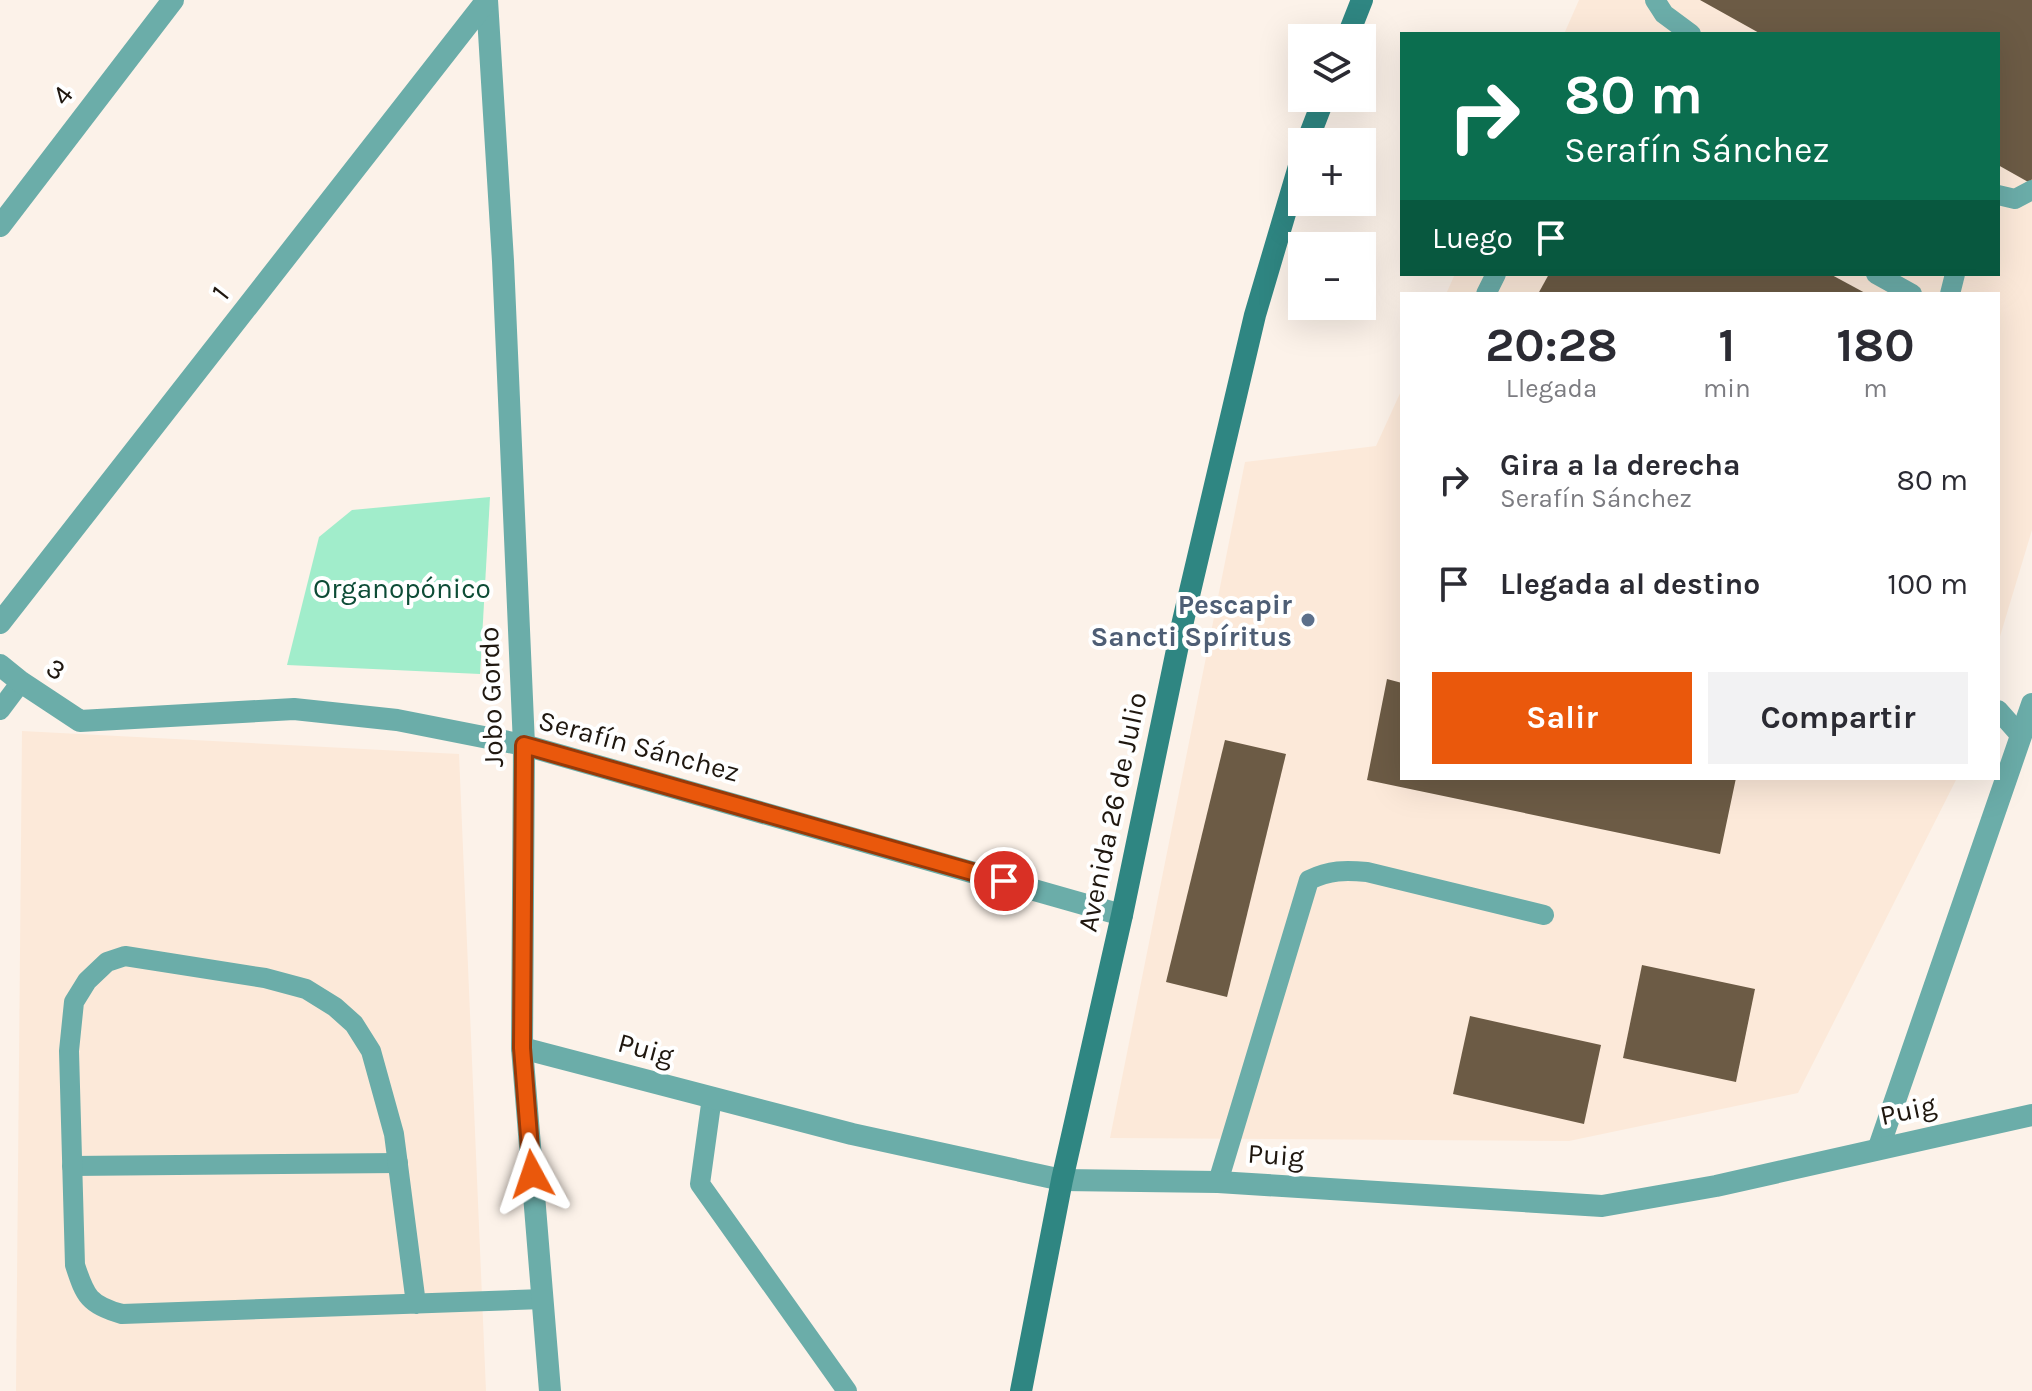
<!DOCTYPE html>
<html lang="es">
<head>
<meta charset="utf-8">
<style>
	body { margin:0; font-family:Karla,sans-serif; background:#f2f2f3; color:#2b2b33; height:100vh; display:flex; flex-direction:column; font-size:30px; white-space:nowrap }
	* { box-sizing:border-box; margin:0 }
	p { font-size:26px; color:#7c7c81 }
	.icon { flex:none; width:44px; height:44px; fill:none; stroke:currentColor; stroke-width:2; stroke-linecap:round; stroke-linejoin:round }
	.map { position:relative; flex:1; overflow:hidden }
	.side { position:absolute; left:1400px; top:292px; width:600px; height:488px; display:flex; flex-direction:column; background:#fff; border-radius:0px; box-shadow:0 8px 32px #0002 }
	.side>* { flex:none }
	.hud { position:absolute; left:1400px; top:32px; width:600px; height:244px; border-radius:0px; box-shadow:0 8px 32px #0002; background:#0b6e4f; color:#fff; overflow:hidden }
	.buttons { position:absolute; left:1288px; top:24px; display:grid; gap:16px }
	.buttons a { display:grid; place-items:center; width:88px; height:88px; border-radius:0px; background:#fff; box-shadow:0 8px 32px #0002; font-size:40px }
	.pin { position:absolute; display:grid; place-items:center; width:68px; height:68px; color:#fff; margin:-34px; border:4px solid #fff; border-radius:50%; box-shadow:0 2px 8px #0007 }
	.me { position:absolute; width:88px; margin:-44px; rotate:355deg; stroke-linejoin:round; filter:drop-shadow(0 0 6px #0008) }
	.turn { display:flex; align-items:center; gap:28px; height:168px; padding:0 32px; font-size:36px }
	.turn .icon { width:104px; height:104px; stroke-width:2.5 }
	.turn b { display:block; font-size:56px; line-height:68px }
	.then { display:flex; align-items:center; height:76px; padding:0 32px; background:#0003; gap:16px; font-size:30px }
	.eta { display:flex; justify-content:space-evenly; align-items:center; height:136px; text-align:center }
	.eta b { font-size:48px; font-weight:700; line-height:56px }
	.button { display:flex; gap:16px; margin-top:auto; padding:16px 32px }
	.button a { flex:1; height:92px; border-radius:0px; background:#ea580c; color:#fff; font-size:32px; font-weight:700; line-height:92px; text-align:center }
	.button a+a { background:#f2f2f3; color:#2b2b33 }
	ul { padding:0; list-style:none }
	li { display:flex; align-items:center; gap:24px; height:104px; padding:0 32px }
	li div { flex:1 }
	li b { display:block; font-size:30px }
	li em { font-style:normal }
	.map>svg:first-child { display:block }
	.built { fill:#fce9d9 }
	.green { fill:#a1edcb }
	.building { fill:#6c5b45 }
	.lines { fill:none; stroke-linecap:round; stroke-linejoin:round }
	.service { stroke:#6bada9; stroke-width:20 }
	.minor { stroke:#6bada9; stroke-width:22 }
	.tertiary { stroke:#6bada9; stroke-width:22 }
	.secondary { stroke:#2f8682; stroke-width:22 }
	.route-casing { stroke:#983908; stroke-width:20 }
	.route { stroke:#ea580c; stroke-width:14 }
	.service-dot { fill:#5c6f8a; stroke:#fff; stroke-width:3 }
	.labels { text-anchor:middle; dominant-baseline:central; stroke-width:8; stroke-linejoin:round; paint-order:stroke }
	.street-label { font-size:28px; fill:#1f170f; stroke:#fff }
	.park-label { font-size:28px; fill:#0d4c36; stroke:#fff }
	.service-label { font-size:28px; font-weight:bold; fill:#4e5e75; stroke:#fff; text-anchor:end }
</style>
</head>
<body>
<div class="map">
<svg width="2032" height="1391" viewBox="0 0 2032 1391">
	<rect width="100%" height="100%" fill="#fcf2e9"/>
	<g class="built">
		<polygon points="1579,0 2032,0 2032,530 1998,643 1998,294 1446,294 1455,274 1998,274 1998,34 1564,34"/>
		<polygon points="1402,389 1402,778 1957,778 1798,1093 1569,1141 1110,1138 1245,462 1376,446"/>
		<polygon points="22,731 459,754 486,1391 16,1391"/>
	</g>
	<polygon class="green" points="490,497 480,674 287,665 319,537 352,510"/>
	<g class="building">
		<polygon points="1700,0 2032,0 2032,179 2030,183 1998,165 1998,34 1761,34"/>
		<polygon points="1549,274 1830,274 1867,294 1538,294"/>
		<polygon points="1387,679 1402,683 1402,778 1736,778 1720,854 1367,780"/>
		<polygon points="1225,740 1286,754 1227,997 1166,982"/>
		<polygon points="1642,965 1755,989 1736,1082 1623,1058"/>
		<polygon points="1470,1016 1601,1045 1584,1124 1453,1094"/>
	</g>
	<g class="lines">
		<g class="service">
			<polyline points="1655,0 1664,14 1691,34"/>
			<polyline points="1998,195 2015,199 2032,190"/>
			<polyline points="1876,274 1912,294"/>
			<polyline points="1486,294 1496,274"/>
			<polyline points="1950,294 1955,274"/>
			<polyline points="0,710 21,682"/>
			<polyline points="1998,710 2021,736"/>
			<polyline points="712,1097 700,1184 847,1391"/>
			<polyline points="72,1166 398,1163"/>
			<path d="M1218,1182l91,-302c21,-10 36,-10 58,-8l177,43"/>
			<path d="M416,1304l-22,-170 -23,-83 -17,-27 -19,-17 -29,-18 -41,-11 -140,-22 -18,6 -20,19 -13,21 -5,49 6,214c10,31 14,40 47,49l421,-15"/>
		</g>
		<g class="minor">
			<polyline points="487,0 503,261 524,745 522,1048 550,1391"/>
			<polyline points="0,226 173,0"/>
			<polyline points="0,623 487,0"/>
			<polyline points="0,665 21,682 80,721 294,709 397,720 524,745 1122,915"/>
			<polyline points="522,1048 852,1134 1062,1180"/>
			<polyline points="1879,1147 2032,704"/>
		</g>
		<polyline class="tertiary" points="1062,1180 1218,1182 1602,1206 1716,1186 2032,1115"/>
		<g class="secondary">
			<polyline points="1347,38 1362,0"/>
			<polyline points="1307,142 1324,98"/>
			<polyline points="1021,1391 1062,1180 1122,915 1183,621 1255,315 1302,156"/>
		</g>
	</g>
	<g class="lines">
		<defs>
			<polyline id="route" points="532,1174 522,1048 524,745 1004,881"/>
		</defs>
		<use href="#route" class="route-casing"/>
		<use href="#route" class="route"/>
	</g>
	<circle class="service-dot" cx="1308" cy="620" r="8"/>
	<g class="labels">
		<g class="street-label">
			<text transform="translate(62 95) rotate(-53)">4</text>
			<text transform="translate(220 293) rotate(-52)">1</text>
			<text transform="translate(56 669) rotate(33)">3</text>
			<text transform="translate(491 697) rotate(-92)">Jobo Gordo</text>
			<text transform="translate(639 746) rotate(15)">Serafín Sánchez</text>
			<text transform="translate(1112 812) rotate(-78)">Avenida 26 de Julio</text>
			<text transform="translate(646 1049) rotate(15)">Puig</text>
			<text transform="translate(1908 1110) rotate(-12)">Puig</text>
			<text transform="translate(1276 1155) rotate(4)">Puig</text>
		</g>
		<g class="park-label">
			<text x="402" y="588">Organopónico</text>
		</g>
		<g class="service-label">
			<text x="1292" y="604">Pescapir<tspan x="1292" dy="32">Sancti Spíritus</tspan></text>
		</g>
	</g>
</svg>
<div class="buttons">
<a><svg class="icon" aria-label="layers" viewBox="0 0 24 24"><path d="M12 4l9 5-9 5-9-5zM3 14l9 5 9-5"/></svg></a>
<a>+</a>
<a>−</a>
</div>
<div class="pin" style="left:1004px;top:881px;background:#d93025"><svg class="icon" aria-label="arrive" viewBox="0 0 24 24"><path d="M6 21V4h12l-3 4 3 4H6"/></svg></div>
<svg class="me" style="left:532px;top:1174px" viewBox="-20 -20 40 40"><path d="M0-17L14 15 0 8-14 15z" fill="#ea580c" stroke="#fff" stroke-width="4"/></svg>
<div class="hud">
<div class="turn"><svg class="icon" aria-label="right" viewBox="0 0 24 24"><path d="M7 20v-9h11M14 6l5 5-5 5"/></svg><div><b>80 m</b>Serafín Sánchez</div></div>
<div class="then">Luego<svg class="icon" aria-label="arrive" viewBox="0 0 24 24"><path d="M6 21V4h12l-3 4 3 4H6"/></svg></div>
</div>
<section class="side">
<div class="eta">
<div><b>20:28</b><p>Llegada</p></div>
<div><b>1</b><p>min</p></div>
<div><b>180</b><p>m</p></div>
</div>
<ul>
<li><svg class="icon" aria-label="right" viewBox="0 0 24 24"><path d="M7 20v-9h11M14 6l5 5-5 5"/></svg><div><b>Gira a la derecha</b><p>Serafín Sánchez</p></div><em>80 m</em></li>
<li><svg class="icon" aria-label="arrive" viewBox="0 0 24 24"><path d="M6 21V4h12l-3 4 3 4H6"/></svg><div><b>Llegada al destino</b></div><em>100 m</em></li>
</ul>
<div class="button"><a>Salir</a><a>Compartir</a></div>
</section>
</div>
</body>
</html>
